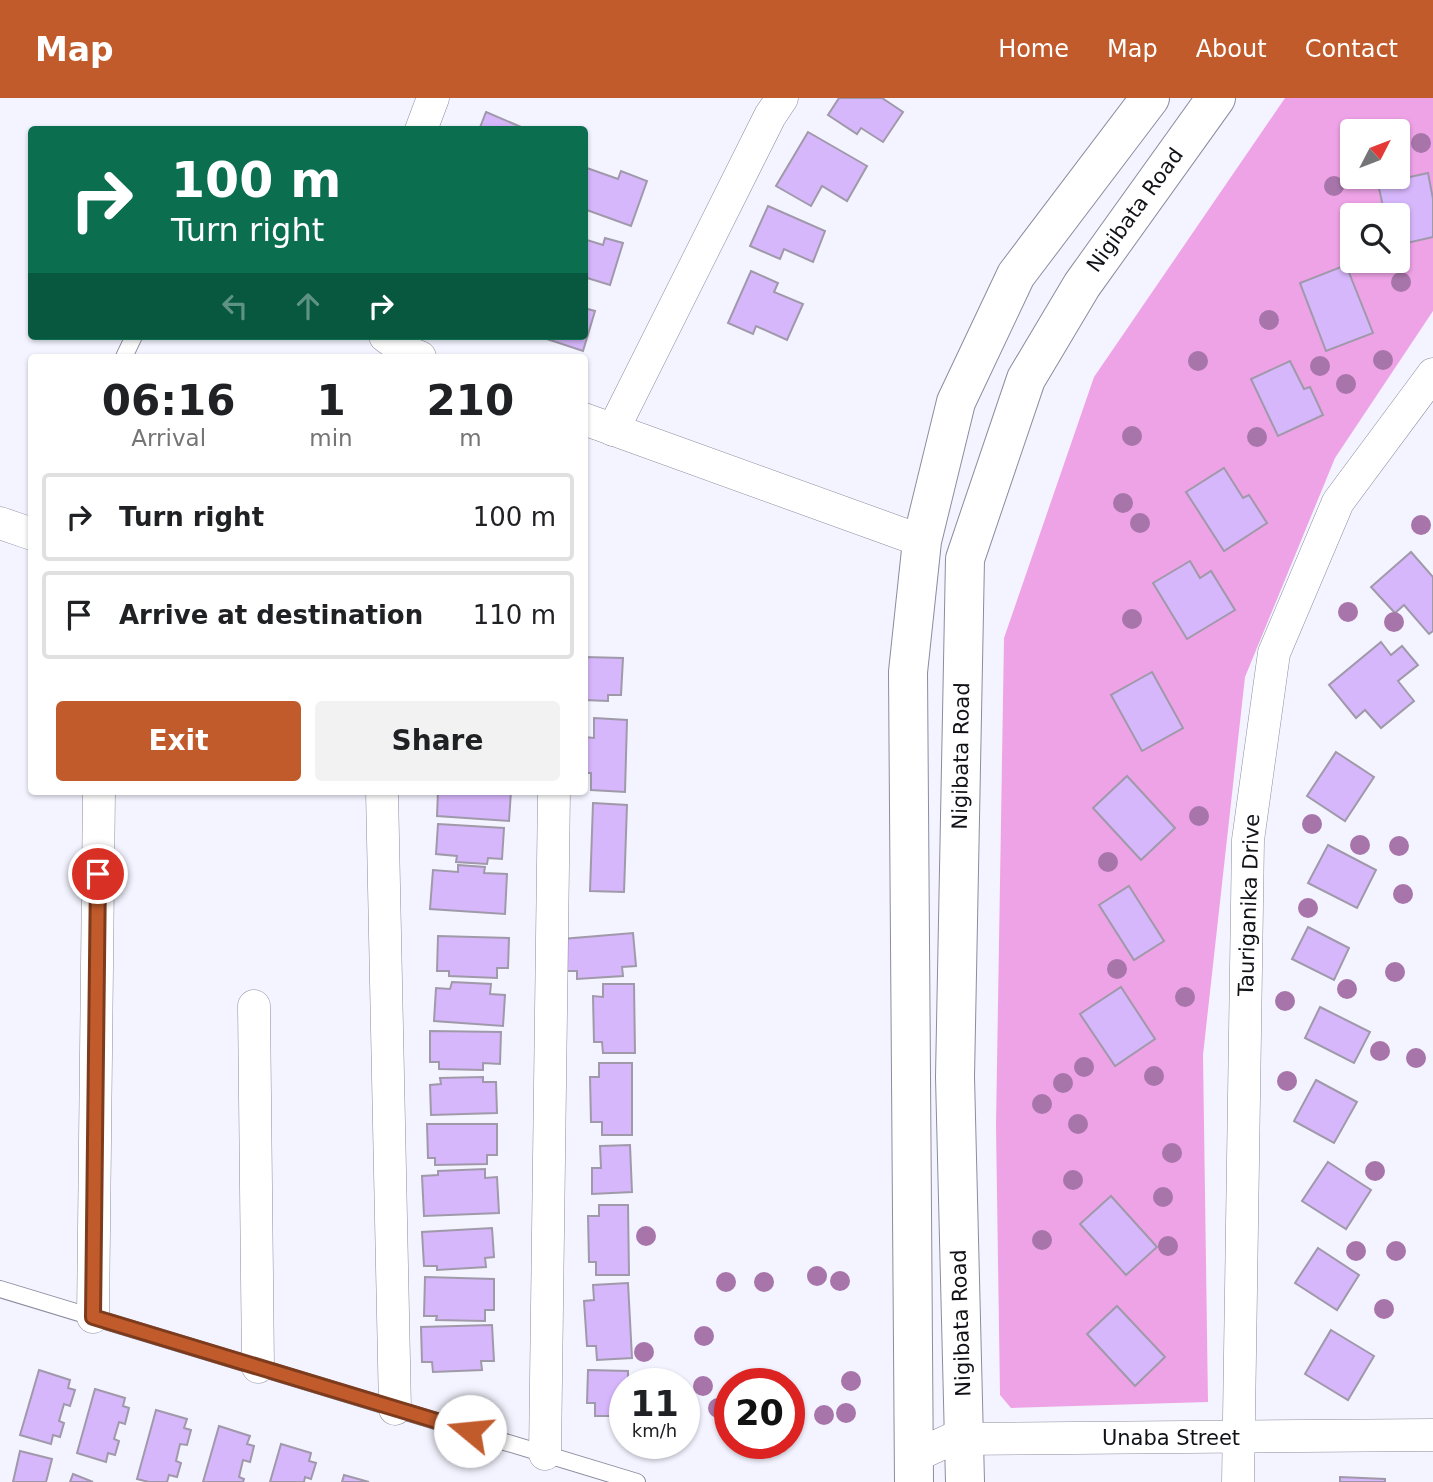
<!DOCTYPE html>
<html lang="en">
<head>
<meta charset="utf-8">
<style>
	body { margin:0; font-family:"DejaVu Sans",sans-serif; background:#f2f2f2; color:#202124; height:100vh; display:flex; flex-direction:column; font-size:26px; white-space:nowrap }
	* { box-sizing:border-box; margin:0 }
	p { font-size:23px; color:#757577 }
	.icon { flex:none; width:38px; height:38px; fill:none; stroke:currentColor; stroke-width:2; stroke-linecap:round; stroke-linejoin:round }
	.map { position:relative; flex:1; overflow:hidden }
	.sheet { position:absolute; left:28px; top:256px; width:560px; height:441px; display:flex; flex-direction:column; background:#fff; border-radius:7px; box-shadow:0 2px 5px #0004 }
	.sheet>* { flex:none }
	.guide { position:absolute; left:28px; top:28px; width:560px; height:214px; border-radius:7px; box-shadow:0 2px 5px #0004; background:#0b6e4f; color:#fff; overflow:hidden }
	.needle { width:46px; rotate:48deg }
	.fabs { position:absolute; left:1340px; top:21px; display:grid; gap:14px }
	.fabs a { display:grid; place-items:center; width:70px; height:70px; border-radius:7px; background:#fff; box-shadow:0 2px 5px #0004; font-size:35px }
	.speed { position:absolute; left:609px; top:1270px; display:flex; gap:14px; font-size:35px; font-weight:700; text-align:center }
	.speed>* { display:grid; place-content:center; width:91px; height:91px; border-radius:50%; background:#fff; box-shadow:0 2px 5px #0004; line-height:1 }
	.speed small { font-size:18px; font-weight:400 }
	.speed .limit { border:10px solid #d22; background:#fff; color:#111 }
	.pin { position:absolute; display:grid; place-items:center; width:60px; height:60px; color:#fff; margin:-30px; border:4px solid #fff; border-radius:50%; box-shadow:0 2px 7px #0007 }
	.me { position:absolute; width:77px; margin:-38px; rotate:287deg; stroke-linejoin:round; filter:drop-shadow(0 0 5px #0008) }
	.turn { display:flex; align-items:center; gap:24px; height:147px; padding:0 28px; font-size:32px }
	.turn .icon { width:91px; height:91px; stroke-width:2.5 }
	.turn b { display:block; font-size:49px; line-height:60px }
	.lanes { display:flex; align-items:center; height:66px; padding:0 28px; background:#0003; justify-content:center; gap:35px; direction:ltr }
	.lanes .off { opacity:.35 }
	.eta { display:flex; justify-content:space-evenly; align-items:center; height:119px; text-align:center }
	.eta b { font-size:42px; font-weight:800; line-height:49px }
	.button { display:flex; gap:14px; margin-top:auto; padding:14px 28px }
	.button a { flex:1; height:80px; border-radius:7px; background:#c15b2c; color:#fff; font-size:28px; font-weight:800; line-height:80px; text-align:center }
	.button a+a { background:#f2f2f2; color:#202124 }
	ul { padding:0; list-style:none }
	li { display:flex; align-items:center; gap:21px; height:88px; margin:0 14px 10px; padding:0 14px; border:4px solid #e0e0e0; border-radius:7px }
	li div { flex:1 }
	li b { display:block; font-size:26px }
	li em { font-style:normal }
	header { display:flex; align-items:center; gap:42px; box-sizing:border-box; height:98px; padding:0 35px; background:#c15b2c; color:#fff }
	header strong { font-size:33px }
	nav { display:flex; gap:38px; margin-inline-start:auto; font-size:24px }
	.map>svg:first-child { display:block }
	.grass { fill:#eea3e7; fill-rule:evenodd }
	.building { fill:#d7b7fc; stroke:#a099aa; stroke-width:2 }
	.lines { fill:none; stroke-linecap:round; stroke-linejoin:round }
	.service-casing { stroke:#8b8d9e; stroke-width:18 }
	.minor-casing { stroke:#8b8d9e; stroke-width:33 }
	.tertiary-casing { stroke:#8b8d9e; stroke-width:40 }
	.service { stroke:#fff; stroke-width:16 }
	.minor { stroke:#fff; stroke-width:32 }
	.tertiary { stroke:#fff; stroke-width:38 }
	.tree { fill:#a775aa }
	.route-casing { stroke:#7d3b1d; stroke-width:18 }
	.route { stroke:#c15b2c; stroke-width:12 }
	.labels { text-anchor:middle; dominant-baseline:central; stroke-width:5; stroke-linejoin:round; paint-order:stroke }
	.street-label { font-size:21px; fill:#111218; stroke:#fff }
</style>
</head>
<body>
<header>
<strong>Map</strong>
<nav><a>Home</a><a>Map</a><a>About</a><a>Contact</a></nav>
</header>
<div class="map">
<svg width="1433" height="1384" viewBox="0 0 1433 1384">
	<rect width="100%" height="100%" fill="#f3f4ff"/>
	<path class="grass" d="M1285,0h148v213l-98,147 -90,219 -42,378 5,347 -197,6 -11,-13 -4,-269 8,-488 90,-261zM1353,33h45v46h-45zM1353,117h45v46h-45z"/>
	<g class="building">
		<polygon points="839,0 882,0 903,14 883,44 861,30 857,36 828,17"/>
		<polygon points="486,14 528,32 479,32"/>
		<polygon points="808,34 867,68 847,103 822,88 811,108 776,88"/>
		<polygon points="584,69 618,81 621,73 647,83 631,128 584,111"/>
		<polygon points="1428,75 1433,101 1433,139 1398,147 1398,117 1385,117 1378,86"/>
		<polygon points="768,108 825,133 813,164 784,151 780,161 750,148"/>
		<polygon points="605,140 623,145 610,187 584,179 584,141 603,147"/>
		<polygon points="1346,167 1373,235 1326,253 1300,185"/>
		<polygon points="751,173 778,185 774,194 803,206 787,242 756,228 753,236 728,225"/>
		<polygon points="584,210 595,213 583,253 538,238 584,238"/>
		<polygon points="1290,263 1304,291 1310,289 1323,317 1278,338 1251,281"/>
		<polygon points="1224,370 1243,400 1249,397 1267,425 1224,453 1186,394"/>
		<polygon points="1411,454 1433,479 1433,533 1429,536 1404,507 1395,515 1371,489"/>
		<polygon points="1190,463 1200,480 1211,473 1235,512 1187,541 1153,485"/>
		<polygon points="1381,544 1391,557 1402,548 1418,567 1398,583 1414,603 1381,630 1365,612 1356,620 1329,587"/>
		<polygon points="584,559 623,560 621,597 608,597 608,603 584,602"/>
		<polygon points="1152,574 1183,630 1142,653 1111,597"/>
		<polygon points="594,620 627,622 625,694 591,692 591,675 585,675 585,639 594,640"/>
		<polygon points="1336,654 1374,679 1345,723 1307,698"/>
		<polygon points="1127,678 1175,730 1141,762 1093,710"/>
		<polygon points="438,693 511,693 509,723 437,718"/>
		<polygon points="593,705 627,707 624,794 590,793"/>
		<polygon points="438,726 504,730 502,761 488,760 487,766 456,764 457,758 436,756"/>
		<polygon points="1328,747 1376,772 1357,810 1308,785"/>
		<polygon points="458,767 485,769 484,775 507,776 505,816 430,811 433,772 458,774"/>
		<polygon points="1129,788 1164,843 1134,862 1099,807"/>
		<polygon points="1308,829 1349,850 1334,882 1292,861"/>
		<polygon points="633,835 636,868 622,869 623,878 577,881 577,873 565,873 562,841"/>
		<polygon points="438,838 509,840 508,870 497,870 497,880 449,878 449,873 437,873"/>
		<polygon points="452,884 491,886 490,896 505,897 503,928 434,923 436,890 450,891"/>
		<polygon points="603,886 634,886 635,955 603,955 602,944 594,944 593,898 603,899"/>
		<polygon points="1121,889 1155,941 1115,968 1080,916"/>
		<polygon points="1320,909 1370,934 1354,965 1305,940"/>
		<polygon points="430,933 501,934 500,966 483,965 483,972 439,971 439,964 430,964"/>
		<polygon points="599,965 632,965 632,1037 602,1037 602,1024 591,1024 590,979 599,979"/>
		<polygon points="483,979 483,984 496,984 497,1015 431,1017 430,987 441,986 440,980"/>
		<polygon points="1316,982 1357,1004 1334,1045 1294,1023"/>
		<polygon points="427,1026 497,1026 497,1057 487,1057 487,1066 435,1067 435,1060 428,1060"/>
		<polygon points="630,1047 632,1094 592,1096 592,1070 601,1070 600,1048"/>
		<polygon points="1328,1064 1371,1092 1346,1131 1302,1103"/>
		<polygon points="485,1071 485,1080 497,1079 499,1115 424,1118 422,1078 438,1077 438,1073"/>
		<polygon points="1111,1098 1157,1149 1126,1177 1080,1126"/>
		<polygon points="599,1107 628,1107 629,1177 596,1177 596,1164 589,1164 588,1118 599,1118"/>
		<polygon points="492,1130 494,1159 485,1160 486,1169 437,1172 437,1168 424,1168 422,1134"/>
		<polygon points="1318,1150 1359,1177 1337,1212 1295,1185"/>
		<polygon points="425,1179 494,1181 494,1212 485,1212 485,1223 436,1222 437,1218 424,1218"/>
		<polygon points="628,1185 632,1260 597,1262 596,1248 587,1248 584,1203 594,1202 593,1187"/>
		<polygon points="1117,1208 1165,1259 1135,1288 1087,1236"/>
		<polygon points="492,1227 494,1263 481,1263 482,1272 433,1274 432,1264 422,1264 421,1229"/>
		<polygon points="1331,1232 1374,1258 1348,1302 1305,1276"/>
		<polygon points="39,1272 70,1282 68,1290 75,1292 70,1308 64,1306 59,1323 64,1325 60,1339 53,1337 51,1346 20,1337"/>
		<polygon points="588,1272 628,1273 628,1286 625,1286 625,1318 595,1318 595,1305 587,1305"/>
		<polygon points="95,1291 125,1300 123,1308 129,1310 125,1326 119,1324 114,1341 119,1343 115,1357 108,1355 106,1364 77,1355"/>
		<polygon points="156,1312 187,1321 184,1330 191,1332 187,1347 180,1346 176,1363 181,1365 177,1379 169,1377 167,1384 149,1384 137,1381"/>
		<polygon points="219,1328 250,1338 247,1346 254,1348 250,1364 243,1362 239,1379 244,1381 243,1384 203,1384"/>
		<polygon points="281,1346 311,1355 309,1363 316,1365 311,1381 305,1379 304,1384 270,1384"/>
		<polygon points="20,1353 52,1361 46,1384 13,1384"/>
		<polygon points="73,1376 93,1384 70,1384"/>
		<polygon points="344,1377 369,1384 342,1384"/>
		<polygon points="1340,1379 1385,1381 1385,1384 1340,1384"/>
	</g>
	<g class="lines">
		<defs>
			<g id="service">
				<polyline points="124,259 134,238"/>
				<polyline points="0,1191 637,1384"/>
			</g>
			<g id="minor">
				<polyline points="421,32 433,0"/>
				<polyline points="385,238 405,253 420,259"/>
				<polyline points="584,321 922,443"/>
				<polyline points="613,332 770,18 782,0"/>
				<polyline points="0,425 32,436"/>
				<polyline points="382,693 395,1311"/>
				<polyline points="254,908 258,1269"/>
				<polyline points="93,1219 99,693"/>
				<polyline points="545,1356 554,693"/>
				<polyline points="913,1359 952,1341 1433,1337"/>
				<polyline points="1238,1384 1248,742 1274,555 1338,404 1433,276"/>
			</g>
			<g id="tertiary">
				<polyline points="914,1384 908,574 922,443 956,304 1016,177 1150,0"/>
				<polyline points="965,1384 955,979 965,461 1026,281 1082,187 1216,0"/>
			</g>
		</defs>
		<use href="#service" class="service-casing"/>
		<use href="#minor" class="minor-casing"/>
		<use href="#tertiary" class="tertiary-casing"/>
		<use href="#service" class="service"/>
		<use href="#minor" class="minor"/>
		<use href="#tertiary" class="tertiary"/>
	</g>
	<g class="tree">
		<circle cx="1421" cy="45" r="10"/>
		<circle cx="1334" cy="88" r="10"/>
		<circle cx="1401" cy="184" r="10"/>
		<circle cx="1269" cy="222" r="10"/>
		<circle cx="1383" cy="262" r="10"/>
		<circle cx="1198" cy="263" r="10"/>
		<circle cx="1320" cy="268" r="10"/>
		<circle cx="1346" cy="286" r="10"/>
		<circle cx="1132" cy="338" r="10"/>
		<circle cx="1257" cy="339" r="10"/>
		<circle cx="1123" cy="405" r="10"/>
		<circle cx="1140" cy="425" r="10"/>
		<circle cx="1421" cy="427" r="10"/>
		<circle cx="1348" cy="514" r="10"/>
		<circle cx="1132" cy="521" r="10"/>
		<circle cx="1394" cy="524" r="10"/>
		<circle cx="1199" cy="718" r="10"/>
		<circle cx="1312" cy="726" r="10"/>
		<circle cx="1360" cy="747" r="10"/>
		<circle cx="1399" cy="748" r="10"/>
		<circle cx="1108" cy="764" r="10"/>
		<circle cx="1403" cy="796" r="10"/>
		<circle cx="1308" cy="810" r="10"/>
		<circle cx="1117" cy="871" r="10"/>
		<circle cx="1395" cy="874" r="10"/>
		<circle cx="1347" cy="891" r="10"/>
		<circle cx="1185" cy="899" r="10"/>
		<circle cx="1285" cy="903" r="10"/>
		<circle cx="1380" cy="953" r="10"/>
		<circle cx="1416" cy="960" r="10"/>
		<circle cx="1084" cy="969" r="10"/>
		<circle cx="1154" cy="978" r="10"/>
		<circle cx="1287" cy="983" r="10"/>
		<circle cx="1063" cy="985" r="10"/>
		<circle cx="1042" cy="1006" r="10"/>
		<circle cx="1078" cy="1026" r="10"/>
		<circle cx="1172" cy="1055" r="10"/>
		<circle cx="1375" cy="1073" r="10"/>
		<circle cx="1073" cy="1082" r="10"/>
		<circle cx="1163" cy="1099" r="10"/>
		<circle cx="646" cy="1138" r="10"/>
		<circle cx="1042" cy="1142" r="10"/>
		<circle cx="1168" cy="1148" r="10"/>
		<circle cx="1356" cy="1153" r="10"/>
		<circle cx="1396" cy="1153" r="10"/>
		<circle cx="817" cy="1178" r="10"/>
		<circle cx="840" cy="1183" r="10"/>
		<circle cx="726" cy="1184" r="10"/>
		<circle cx="764" cy="1184" r="10"/>
		<circle cx="1384" cy="1211" r="10"/>
		<circle cx="704" cy="1238" r="10"/>
		<circle cx="644" cy="1254" r="10"/>
		<circle cx="851" cy="1283" r="10"/>
		<circle cx="703" cy="1288" r="10"/>
		<circle cx="718" cy="1310" r="10"/>
		<circle cx="846" cy="1315" r="10"/>
		<circle cx="824" cy="1317" r="10"/>
	</g>
	<g class="lines">
		<defs>
			<polyline id="route" points="98,776 93,1219 470,1333"/>
		</defs>
		<use href="#route" class="route-casing"/>
		<use href="#route" class="route"/>
	</g>
	<g class="labels">
		<g class="street-label">
			<text transform="translate(1135 112) rotate(-54)">Nigibata Road</text>
			<text transform="translate(961 658) rotate(-89)">Nigibata Road</text>
			<text transform="translate(1249 807) rotate(-88)">Tauriganika Drive</text>
			<text transform="translate(961 1225) rotate(-92)">Nigibata Road</text>
			<text x="1171" y="1340">Unaba Street</text>
		</g>
	</g>
</svg>
<div class="fabs">
<a><svg class="needle" viewBox="-14 -14 28 28"><path d="M0-13l5 13h-10z" fill="#e53935"/><path d="M0 13l5-13h-10z" fill="#757577"/></svg></a>
<a><svg class="icon" aria-label="search" viewBox="0 0 24 24"><circle cx="10" cy="10" r="6"/><path d="M15 15l6 6"/></svg></a>
</div>
<div class="speed"><div>11<small>km/h</small></div><div class="limit">20</div></div>
<div class="pin" style="left:98px;top:776px;background:#d93025"><svg class="icon" aria-label="arrive" viewBox="0 0 24 24"><path d="M6 21V4h12l-3 4 3 4H6"/></svg></div>
<svg class="me" style="left:470px;top:1333px" viewBox="-20 -20 40 40"><circle r="19" fill="#fff"/><path d="M0-13L10 11 0 6-10 11z" fill="#c15b2c"/></svg>
<div class="guide">
<div class="turn"><svg class="icon" aria-label="right" viewBox="0 0 24 24"><path d="M7 20v-9h11M14 6l5 5-5 5"/></svg><div><b>100 m</b>Turn right</div></div>
<div class="lanes"><svg class="icon off" aria-label="left" viewBox="0 0 24 24"><path d="M17 20v-9H6M10 6l-5 5 5 5"/></svg><svg class="icon off" aria-label="ahead" viewBox="0 0 24 24"><path d="M12 20V5M6 11l6-6 6 6"/></svg><svg class="icon" aria-label="right" viewBox="0 0 24 24"><path d="M7 20v-9h11M14 6l5 5-5 5"/></svg></div>
</div>
<section class="sheet">
<div class="eta">
<div><b>06:16</b><p>Arrival</p></div>
<div><b>1</b><p>min</p></div>
<div><b>210</b><p>m</p></div>
</div>
<ul>
<li><svg class="icon" aria-label="right" viewBox="0 0 24 24"><path d="M7 20v-9h11M14 6l5 5-5 5"/></svg><div><b>Turn right</b></div><em>100 m</em></li>
<li><svg class="icon" aria-label="arrive" viewBox="0 0 24 24"><path d="M6 21V4h12l-3 4 3 4H6"/></svg><div><b>Arrive at destination</b></div><em>110 m</em></li>
</ul>
<div class="button"><a>Exit</a><a>Share</a></div>
</section>
</div>
</body>
</html>
